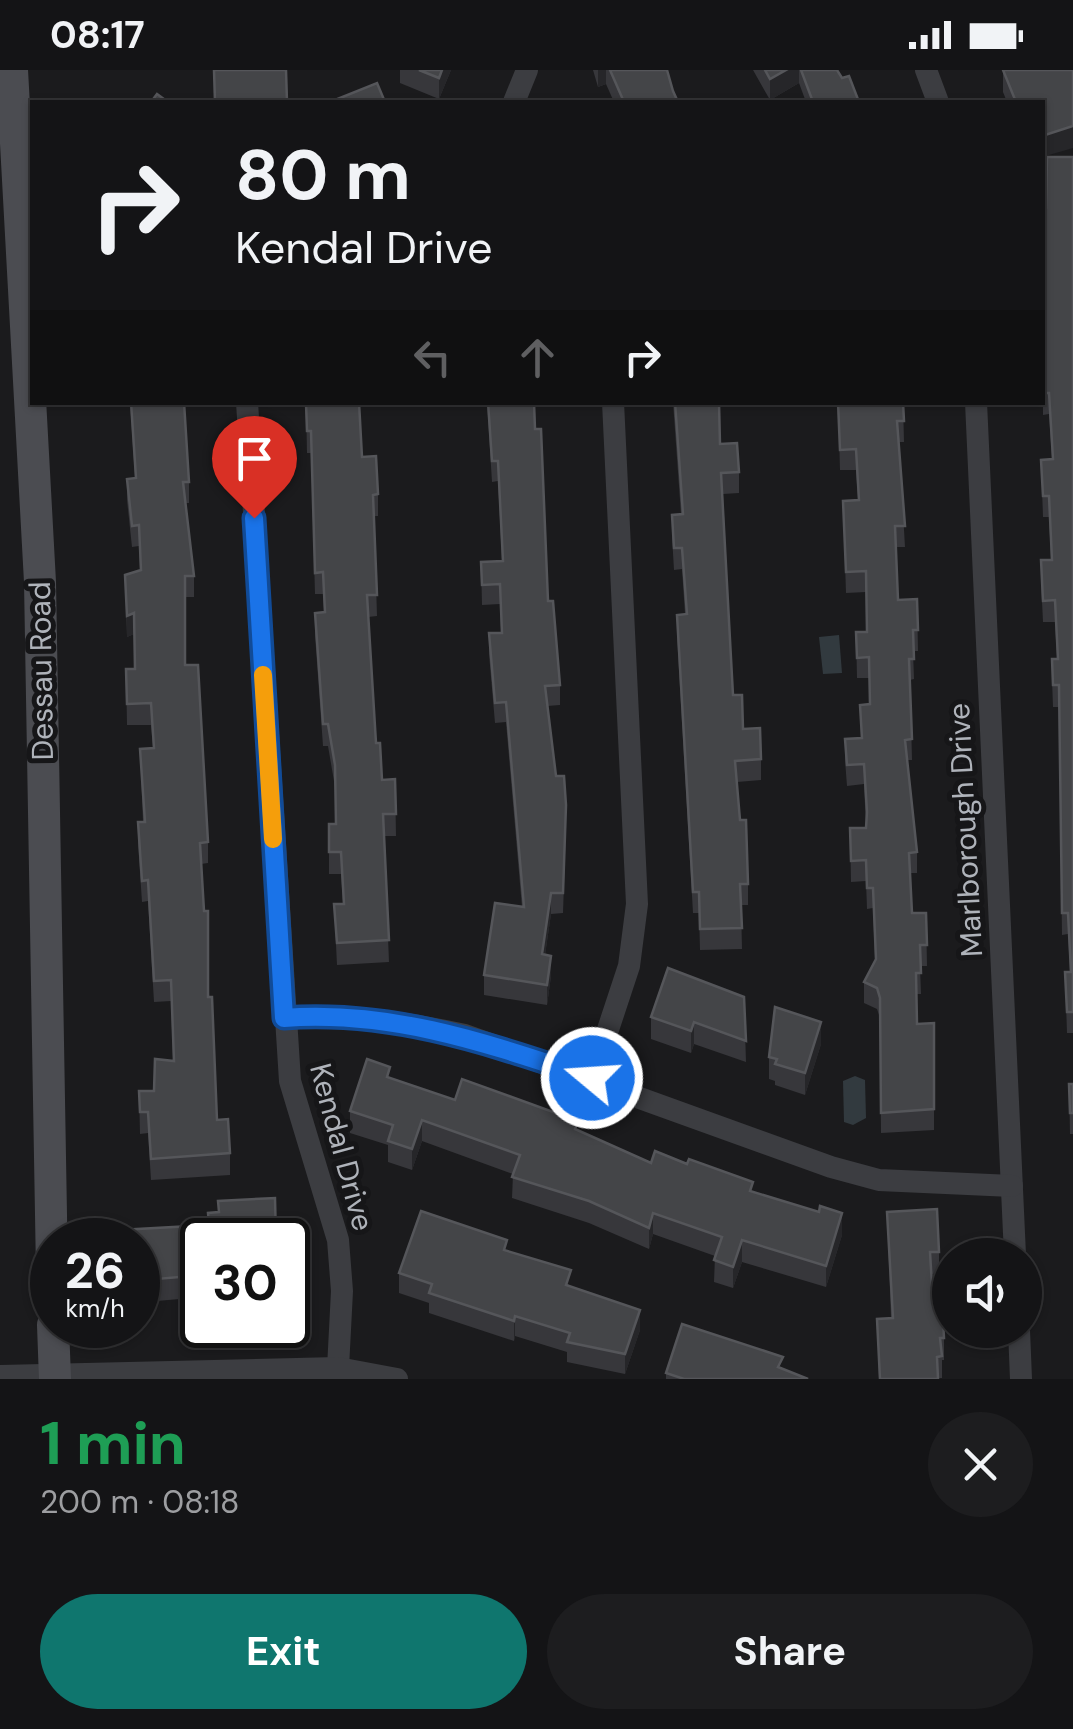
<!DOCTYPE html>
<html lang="en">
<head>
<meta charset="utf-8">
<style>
	body { margin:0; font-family:"DM Sans",sans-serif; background:#1d1d1f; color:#f1f3f6; height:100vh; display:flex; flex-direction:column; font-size:38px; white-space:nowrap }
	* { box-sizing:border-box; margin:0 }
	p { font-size:32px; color:#9d9ea1 }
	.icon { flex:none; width:55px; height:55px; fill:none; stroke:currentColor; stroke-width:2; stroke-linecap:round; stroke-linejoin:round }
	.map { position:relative; height:1309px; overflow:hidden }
	.sheet { display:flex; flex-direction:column; background:#141416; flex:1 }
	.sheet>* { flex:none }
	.guide { position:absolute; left:30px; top:30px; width:1015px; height:305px; border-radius:0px; box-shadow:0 2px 8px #0004,0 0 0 2px #333335; background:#141416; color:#f1f3f6; overflow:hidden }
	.tools { position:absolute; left:932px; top:1168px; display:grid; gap:20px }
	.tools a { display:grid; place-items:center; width:110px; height:110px; border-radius:50%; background:#141416; box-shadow:0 2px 8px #0004,0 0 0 2px #333335; font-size:50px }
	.speed { position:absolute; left:30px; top:1148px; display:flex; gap:20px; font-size:50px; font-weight:700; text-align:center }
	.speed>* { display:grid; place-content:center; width:130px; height:130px; border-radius:50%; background:#141416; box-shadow:0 2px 8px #0004,0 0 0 2px #333335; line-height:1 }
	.speed small { font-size:25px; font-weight:400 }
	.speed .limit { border:5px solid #111; border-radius:15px; background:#fff; color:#111 }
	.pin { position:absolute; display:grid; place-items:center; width:85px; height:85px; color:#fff; margin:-102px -42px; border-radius:50% 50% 50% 0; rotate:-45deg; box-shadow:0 0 10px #0007 }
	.pin .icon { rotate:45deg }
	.me { position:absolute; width:110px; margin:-55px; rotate:288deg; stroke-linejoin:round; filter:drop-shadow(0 0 8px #0008) }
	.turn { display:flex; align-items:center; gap:35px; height:210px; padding:0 40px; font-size:45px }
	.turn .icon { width:130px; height:130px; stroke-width:2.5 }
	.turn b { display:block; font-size:70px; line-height:85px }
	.lanes { display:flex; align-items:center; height:95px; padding:0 40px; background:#0003; justify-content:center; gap:50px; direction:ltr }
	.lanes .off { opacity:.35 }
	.round { display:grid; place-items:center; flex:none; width:105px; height:105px; border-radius:52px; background:#1d1d1f }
	.summary { display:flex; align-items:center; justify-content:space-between; height:170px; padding:0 40px }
	h1 { font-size:60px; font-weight:700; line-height:75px; color:#1e9e55 }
	.primary-button { display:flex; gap:20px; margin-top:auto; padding:20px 40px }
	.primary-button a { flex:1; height:115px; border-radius:60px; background:#0f766e; color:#fff; font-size:40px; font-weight:700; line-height:115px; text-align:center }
	.primary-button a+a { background:#1d1d1f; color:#f1f3f6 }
	.status { display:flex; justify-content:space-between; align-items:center; height:70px; padding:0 50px; background:#141416; direction:ltr }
	.status svg { height:28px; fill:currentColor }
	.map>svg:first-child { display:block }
	.water { fill:#323a3f }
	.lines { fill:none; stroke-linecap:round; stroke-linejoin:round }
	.street { stroke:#3c3d41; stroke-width:22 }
	.secondary { stroke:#4b4c51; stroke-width:32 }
	.wall { fill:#37373b }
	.shaded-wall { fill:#262629 }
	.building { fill:#444548; stroke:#55565a; stroke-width:2.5 }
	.route-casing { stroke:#114b97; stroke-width:25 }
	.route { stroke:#1a73e8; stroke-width:18 }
	.slow { stroke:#f59e0b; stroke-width:18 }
	.labels { text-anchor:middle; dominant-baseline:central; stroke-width:10; stroke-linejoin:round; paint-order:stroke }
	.street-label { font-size:30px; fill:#afb3ba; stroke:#161618 }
</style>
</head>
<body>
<div class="status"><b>08:17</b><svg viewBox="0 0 49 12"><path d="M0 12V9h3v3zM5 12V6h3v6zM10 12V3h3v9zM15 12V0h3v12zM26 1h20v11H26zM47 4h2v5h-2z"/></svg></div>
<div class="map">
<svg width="1073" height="1309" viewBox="0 0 1073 1309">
	<rect width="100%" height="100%" fill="#1b1b1d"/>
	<g class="water">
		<polygon points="839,565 842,603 823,604 819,567"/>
		<polygon points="855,1006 865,1010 866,1048 853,1055 844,1052 843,1011"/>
	</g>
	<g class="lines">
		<g class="street">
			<polyline points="926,0 938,32"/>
			<polyline points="514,32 527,0"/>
			<polyline points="247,332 290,1011 338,1170 342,1221 338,1298"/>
			<polyline points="976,332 1015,1185"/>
			<path d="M284,948c63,-5 119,4 181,17l366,132 48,13 133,6"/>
			<polyline points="592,1008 629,896 637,834 613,332"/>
			<polyline points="1019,1260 1021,1309"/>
			<polyline points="0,1306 338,1298 397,1309"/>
		</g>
		<g class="secondary">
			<polyline points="12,0 40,512 52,1202"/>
			<polyline points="53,1255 55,1309"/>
		</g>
	</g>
	<g class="wall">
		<polygon points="400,0 451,0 439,29 400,13"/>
		<polygon points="593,0 667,0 673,21 678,32 614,32 606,14 598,17"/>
		<polygon points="753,0 837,0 859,32 806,32 799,13 770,30"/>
		<polygon points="1003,0 1042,32 1007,32 1003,22"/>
		<polygon points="1073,87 1073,963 1067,963 1065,902 1070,902 1068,864 1062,865 1059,637 1053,637 1052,610 1057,589 1055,552 1043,552 1041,511 1041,490 1051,490 1049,447 1043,447 1041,390 1052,389 1049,344 1043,345 1042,138 1046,138"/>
		<polygon points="130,332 184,332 189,412 189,433 186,433 194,506 194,527 185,527 185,595 208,772 208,793 201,794 217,1050 230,1083 230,1105 151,1110 148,1063 140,1064 139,1021 154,1021 173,991 171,931 154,932 148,831 142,832 138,773 138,752 143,752 140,679 153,678 151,655 127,655 126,599 135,599 134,564 127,567 125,505 140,501 139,476 132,477 127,430 127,409 135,408"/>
		<polygon points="487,332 534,332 548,531 560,615 560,635 547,636 556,706 566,756 563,843 551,844 545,885 551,906 547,935 484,925 484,905 522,837 506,652 495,653 489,584 489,563 501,563 500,534 482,535 481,492 502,491 498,411 492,412"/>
		<polygon points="673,332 719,332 720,374 739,402 739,423 723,424 733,625 743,659 761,689 761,710 737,712 740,750 748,814 748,835 741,835 742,879 700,880 699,843 693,843 677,566 677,545 685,544 682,499 674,500 672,466 672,445 681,444"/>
		<polygon points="838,332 903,332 904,372 899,372 905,477 896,477 898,530 917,529 918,581 913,581 914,609 910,610 912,690 907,690 917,782 917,803 910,803 912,843 926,843 927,896 920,896 921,924 916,924 917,954 934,953 934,1060 881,1063 880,948 877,939 864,933 864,912 875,890 873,838 867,839 866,811 851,812 850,758 866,758 864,714 847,716 845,690 845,669 861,669 860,635 870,634 869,608 857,608 856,562 867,562 866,522 846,523 843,431 858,430 856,400 840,400"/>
		<polygon points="306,333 362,387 378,424 378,446 374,446 377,546 368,547 376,673 382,710 395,709 396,766 384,766 389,892 337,895 334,834 343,834 341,804 329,804 329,754 336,754 335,717 328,676 323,676 315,565 315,543 324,542 323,524 315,524 311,383 307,383"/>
		<polygon points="744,927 746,992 694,974 691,983 651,969 651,947"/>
		<polygon points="821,974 805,1025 775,1015 775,1011 769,1009 769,987"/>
		<polygon points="390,1009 455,1030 578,1060 651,1093 753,1122 842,1165 826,1217 742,1192 733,1218 714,1212 715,1186 653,1164 649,1179 589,1153 512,1128 513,1104 422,1071 412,1100 388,1092 388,1075 350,1063 350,1041"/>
		<polygon points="1069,1014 1073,1014 1073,1064 1070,1064"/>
		<polygon points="275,1128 202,1170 202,1227 157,1231 157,1225 138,1226 138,1170 208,1155 218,1142"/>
		<polygon points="887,1142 939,1182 939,1203 932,1204 933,1232 944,1268 944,1290 942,1290 942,1308 879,1309 877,1249 891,1248"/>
		<polygon points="507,1181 571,1216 640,1260 625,1304 567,1292 567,1282 515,1266 514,1271 429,1243 429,1233 399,1223 399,1203"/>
		<polygon points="783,1299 808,1309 666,1309 666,1303"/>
	</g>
	<g class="shaded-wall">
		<polygon points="442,0 451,0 439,29 439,8"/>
		<polygon points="598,0 606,0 606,14 598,17"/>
		<polygon points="786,0 799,0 799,13 770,30 770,9"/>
		<polygon points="1073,56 1073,78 1042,87 1042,66"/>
		<polygon points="134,543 134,564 127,567 127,546"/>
		<polygon points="551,823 551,844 542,905 542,884"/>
		<polygon points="551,886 551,906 547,935 547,915"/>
		<polygon points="694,952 694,974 691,983 691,961"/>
		<polygon points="821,952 821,974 805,1025 805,1003"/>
		<polygon points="422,1050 422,1071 412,1100 412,1079"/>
		<polygon points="653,1143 653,1164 649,1179 649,1158"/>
		<polygon points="842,1143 842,1165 826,1217 826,1196"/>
		<polygon points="742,1170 742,1192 733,1218 733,1197"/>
		<polygon points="640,1240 640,1260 625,1304 625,1284"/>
		<polygon points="515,1246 515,1266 514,1271 514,1251"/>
	</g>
	<g class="building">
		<polygon points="214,0 286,0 287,32 215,32"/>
		<polygon points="419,0 442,0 439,8"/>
		<polygon points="610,0 667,0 673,21 678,32 624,32"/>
		<polygon points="765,0 786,0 770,9"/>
		<polygon points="801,0 837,0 842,8 849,6 859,32 813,32"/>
		<polygon points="1003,0 1073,0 1073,56 1042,66 1042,32 1016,32"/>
		<polygon points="377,13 385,32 330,32"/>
		<polygon points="157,24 168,32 151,32"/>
		<polygon points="1047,87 1073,87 1073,942 1067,942 1065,902 1071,902 1068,843 1062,843 1059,615 1053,615 1052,589 1058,589 1055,530 1043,531 1041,490 1052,490 1049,426 1043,426 1041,390 1053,389 1049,323 1043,323 1042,138 1046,138"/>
		<polygon points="131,332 184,332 189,412 183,412 194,506 185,506 185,595 198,595 208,772 200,773 204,841 208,841 208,927 212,927 217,1050 228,1049 230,1083 151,1089 148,1042 140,1042 139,1021 154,1021 155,989 174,991 171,910 154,911 148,810 142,811 138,752 145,752 140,679 154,678 151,633 127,634 126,599 135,599 134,543 127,546 125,505 141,500 139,455 132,456 127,409 136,408"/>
		<polygon points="359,332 362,387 376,386 378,424 373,425 377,525 367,525 376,673 380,673 382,710 395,709 396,744 383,744 389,870 337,873 334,834 344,834 341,782 329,782 329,754 336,754 335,695 328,654 323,654 315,543 325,542 323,502 315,503 311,361 307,361 306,333"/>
		<polygon points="488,332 534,332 535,359 541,359 548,531 553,531 560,615 545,616 556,706 564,706 566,735 563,823 551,823 542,884 551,886 547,915 484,905 495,833 524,837 506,632 495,633 489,563 502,563 500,514 482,515 481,492 503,491 498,391 492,391"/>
		<polygon points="675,332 719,332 720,374 737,373 739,402 721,403 733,625 742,625 743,659 760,658 761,689 735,691 740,750 746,750 748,814 740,814 742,858 700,859 699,822 693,822 677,545 687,544 682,478 674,478 672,445 683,444"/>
		<polygon points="838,332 903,332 904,351 897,351 905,456 895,456 898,530 917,529 918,560 913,560 914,589 909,589 912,669 905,670 917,782 909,783 912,843 926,843 927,875 920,875 921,903 916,903 917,954 934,953 934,1039 881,1043 880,928 877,918 864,912 876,889 873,818 867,818 866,790 851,791 850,758 866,758 867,742 864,694 847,695 845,669 862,668 860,635 870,634 869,587 857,588 856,562 867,562 866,501 846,502 843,431 859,430 856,379 840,380"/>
		<polygon points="668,898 744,927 746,971 694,952 691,961 651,947"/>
		<polygon points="775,937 821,952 805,1003 775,994 777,989 769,987"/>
		<polygon points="367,989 390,997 387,1007 455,1030 462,1009 578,1051 575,1059 651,1093 655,1081 687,1094 689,1089 753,1112 750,1121 819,1142 820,1136 842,1143 826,1196 742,1170 733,1197 714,1190 722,1167 653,1143 649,1158 589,1131 512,1107 520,1085 422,1050 412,1079 388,1071 393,1055 350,1041"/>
		<polygon points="1069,1014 1073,1014 1073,1043 1070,1043"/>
		<polygon points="275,1128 276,1170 202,1170 202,1205 157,1209 157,1203 138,1204 138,1170 121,1170 120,1160 209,1155 208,1143 219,1142 218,1131"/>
		<polygon points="937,1139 939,1182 930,1182 933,1232 942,1231 944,1268 940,1268 942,1286 937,1287 938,1309 880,1309 877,1249 893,1248 887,1142"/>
		<polygon points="421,1141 507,1170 504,1180 571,1200 566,1215 640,1240 625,1284 567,1272 570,1263 515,1246 514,1251 429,1223 432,1214 399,1203"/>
		<polygon points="682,1254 783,1287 778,1297 808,1309 684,1309 666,1303"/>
	</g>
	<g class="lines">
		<defs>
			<path id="route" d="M254,448l30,500c110,-8 205,26 308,60"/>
		</defs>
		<use href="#route" class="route-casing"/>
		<use href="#route" class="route"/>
		<polyline class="slow" points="263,605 273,769"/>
	</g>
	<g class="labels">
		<g class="street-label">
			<text transform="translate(41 601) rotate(-91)">Dessau Road</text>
			<text transform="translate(965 760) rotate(-93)">Marlborough Drive</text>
			<text transform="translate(342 1077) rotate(75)">Kendal Drive</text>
		</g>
	</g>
</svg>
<div class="tools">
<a><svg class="icon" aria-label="sound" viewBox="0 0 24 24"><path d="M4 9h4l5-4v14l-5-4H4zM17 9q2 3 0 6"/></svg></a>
</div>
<div class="speed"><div>26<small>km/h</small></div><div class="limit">30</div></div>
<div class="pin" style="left:254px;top:448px;background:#d93025"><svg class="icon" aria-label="arrive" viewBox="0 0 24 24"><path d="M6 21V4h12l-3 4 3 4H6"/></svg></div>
<svg class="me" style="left:592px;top:1008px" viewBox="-20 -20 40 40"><circle r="17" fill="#1a73e8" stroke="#fff" stroke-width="3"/><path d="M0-11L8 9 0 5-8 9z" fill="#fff"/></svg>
<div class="guide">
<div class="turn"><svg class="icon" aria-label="right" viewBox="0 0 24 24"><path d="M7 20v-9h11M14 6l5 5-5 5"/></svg><div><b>80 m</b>Kendal Drive</div></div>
<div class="lanes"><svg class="icon off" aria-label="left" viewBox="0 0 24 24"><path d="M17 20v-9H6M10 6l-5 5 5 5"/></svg><svg class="icon off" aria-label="ahead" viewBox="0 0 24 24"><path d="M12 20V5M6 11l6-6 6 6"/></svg><svg class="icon" aria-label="right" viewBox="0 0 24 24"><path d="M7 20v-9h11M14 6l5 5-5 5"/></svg></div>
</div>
</div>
<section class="sheet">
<div class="summary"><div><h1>1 min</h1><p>200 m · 08:18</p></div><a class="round"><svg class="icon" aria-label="close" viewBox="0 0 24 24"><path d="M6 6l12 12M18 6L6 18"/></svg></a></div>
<div class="primary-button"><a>Exit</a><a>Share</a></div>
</section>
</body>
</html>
